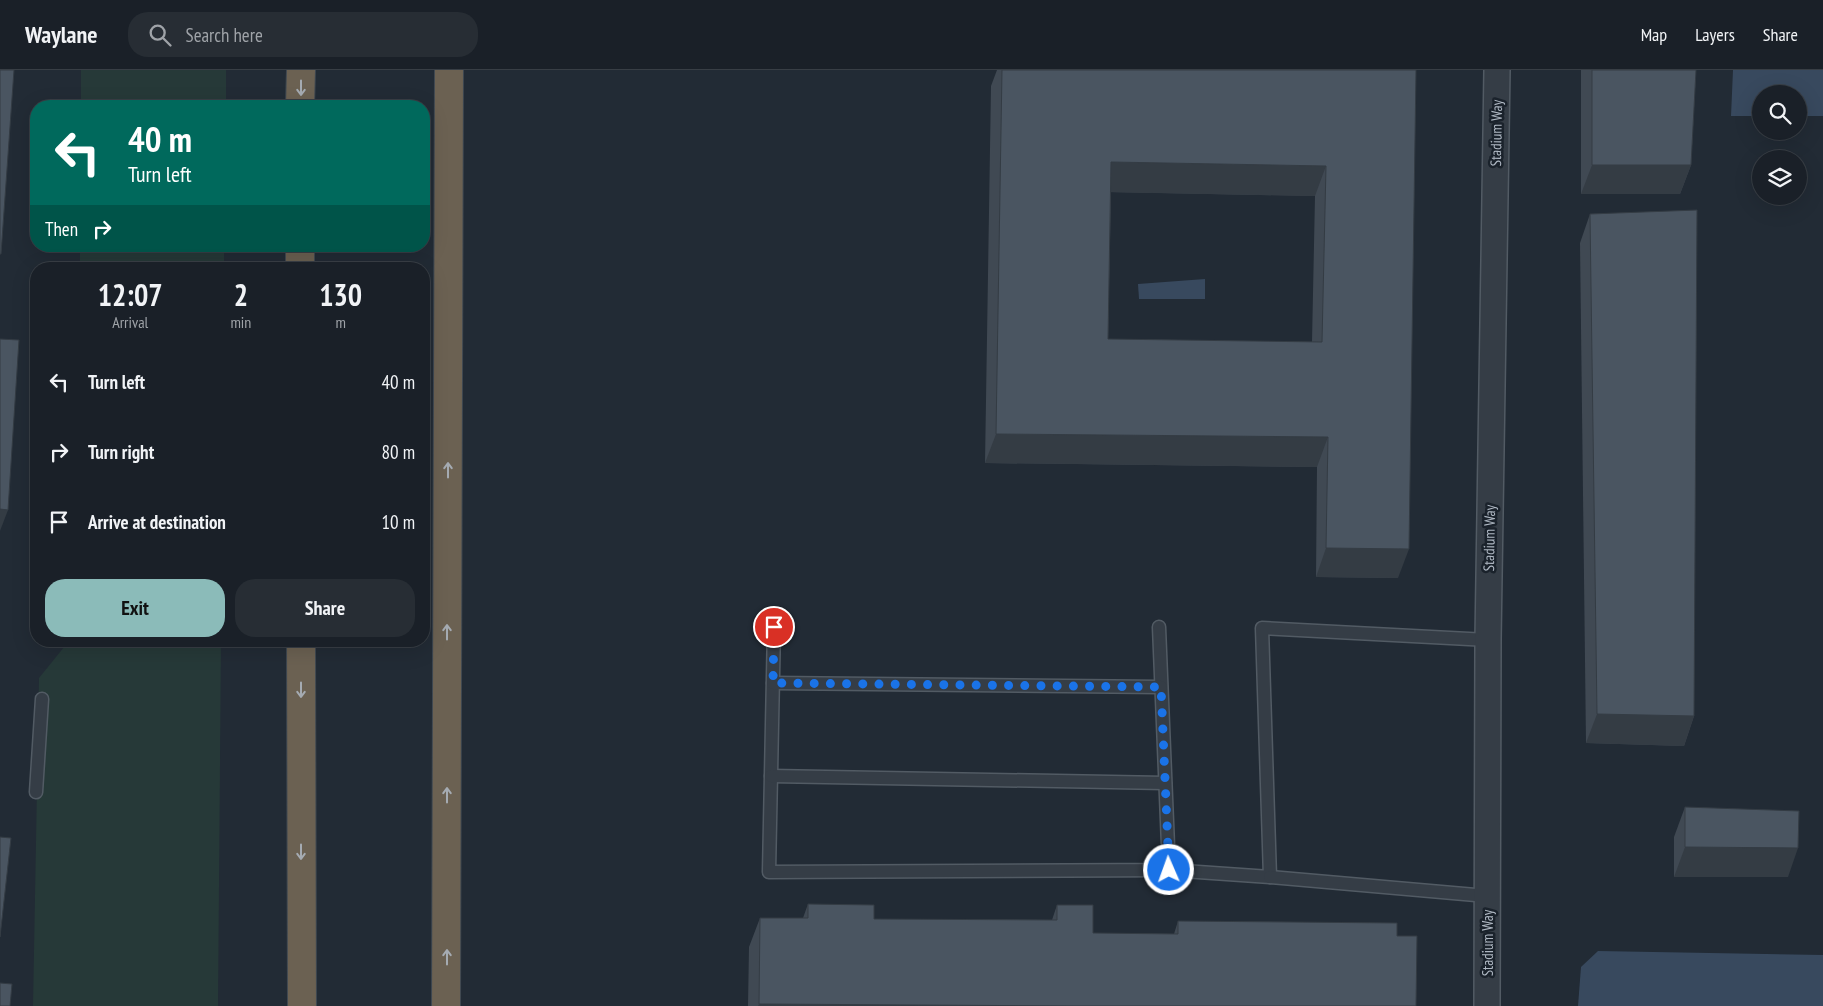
<!DOCTYPE html>
<html lang="en">
<head>
<meta charset="utf-8">
<style>
	body { margin:0; font-family:"PT Sans Narrow",sans-serif; background:#272d34; color:#f1f3f6; height:100vh; display:flex; flex-direction:column; font-size:19px; white-space:nowrap }
	* { box-sizing:border-box; margin:0 }
	p { font-size:16px; color:#9fa3a8 }
	.icon { flex:none; width:28px; height:28px; fill:none; stroke:currentColor; stroke-width:2; stroke-linecap:round; stroke-linejoin:round }
	.map { position:relative; flex:1; overflow:hidden }
	.panel { position:absolute; left:30px; top:192px; width:400px; height:385px; display:flex; flex-direction:column; background:#1a2028; border-radius:20px; box-shadow:0 5px 20px #0002,0 0 0 1px #383e45 }
	.panel>* { flex:none }
	.hud { position:absolute; left:30px; top:30px; width:400px; height:152px; border-radius:20px; box-shadow:0 5px 20px #0002,0 0 0 1px #383e45; background:#00695c; color:#fff; overflow:hidden }
	.buttons { position:absolute; left:1752px; top:15px; display:grid; gap:10px }
	.buttons a { display:grid; place-items:center; width:55px; height:55px; border-radius:50%; background:#1a2028; box-shadow:0 5px 20px #0002,0 0 0 1px #383e45; font-size:25px }
	.pin { position:absolute; display:grid; place-items:center; width:42px; height:42px; color:#fff; margin:-21px; border:2px solid #fff; border-radius:50%; box-shadow:0 1px 5px #0007 }
	.me { position:absolute; width:55px; margin:-28px; rotate:358deg; stroke-linejoin:round; filter:drop-shadow(0 0 4px #0008) }
	.turn { display:flex; align-items:center; gap:18px; height:105px; padding:0 15px; font-size:22px }
	.turn .icon { width:65px; height:65px; stroke-width:2.5 }
	.turn b { display:block; font-size:35px; line-height:42px }
	.then { display:flex; align-items:center; height:48px; padding:0 15px; background:#0003; gap:10px; font-size:19px }
	.eta { display:flex; justify-content:space-evenly; align-items:center; height:85px; text-align:center }
	.eta b { font-size:30px; font-weight:800; line-height:35px }
	.action { display:flex; gap:10px; margin-top:auto; padding:10px 15px }
	.action a { flex:1; height:58px; border-radius:20px; background:#8bbbb9; color:#111; font-size:20px; font-weight:800; line-height:58px; text-align:center }
	.action a+a { background:#272d34; color:#f1f3f6 }
	ul { padding:0; list-style:none }
	li { display:flex; align-items:center; gap:15px; height:70px; padding:0 15px }
	li div { flex:1 }
	li b { display:block; font-size:19px }
	li em { font-style:normal }
	header { display:flex; align-items:center; gap:30px; box-sizing:border-box; height:70px; padding:0 25px; background:#1a2028; border-bottom:1px solid #383e45 }
	header strong { font-size:24px }
	nav { display:flex; gap:28px; margin-inline-start:auto; font-size:18px }
	.search { width:350px; height:45px; background:#272d34; display:flex; align-items:center; gap:12px; box-sizing:border-box; padding:0 18px; border-radius:20px; color:#9fa3a8; font-size:19px }
	.map>svg:first-child { display:block }
	.green { fill:#263938 }
	.water { fill:#38495e }
	.lines { fill:none; stroke-linecap:round; stroke-linejoin:round }
	.service-casing { stroke:#525b64; stroke-width:15 }
	.minor-casing { stroke:#525b64; stroke-width:28 }
	.motorway-casing { stroke:#3f4851; stroke-width:30 }
	.service { stroke:#353d46; stroke-width:12 }
	.minor { stroke:#353d46; stroke-width:25 }
	.motorway { stroke:#6b6152; stroke-width:28 }
	.wall { fill:#404953; fill-rule:evenodd }
	.shaded-wall { fill:#343c44 }
	.building { fill:#4a5561; stroke:#343c44; fill-rule:evenodd }
	.oneway { stroke:#a5abb2 }
	.route { stroke:#1a73e8; stroke-width:9; stroke-dasharray:0 16.2 }
	.labels { text-anchor:middle; dominant-baseline:central; stroke-width:5; stroke-linejoin:round; paint-order:stroke }
	.street-label { font-size:15px; fill:#afb8c3; stroke:#1a222b }
</style>
</head>
<body>
<header>
<strong>Waylane</strong>
<div class="search"><svg class="icon" aria-label="search" viewBox="0 0 24 24"><circle cx="10" cy="10" r="6"/><path d="M15 15l6 6"/></svg>Search here</div>
<nav><a>Map</a><a>Layers</a><a>Share</a></nav>
</header>
<div class="map">
<svg width="1823" height="936" viewBox="0 0 1823 936">
	<rect width="100%" height="100%" fill="#222b35"/>
	<g class="green">
		<rect x="81" y="0" width="145" height="36"/>
		<rect x="80" y="176" width="144" height="23"/>
		<polygon points="69,571 221,571 218,936 33,936 39,608"/>
	</g>
	<g class="water">
		<polygon points="1733,0 1823,0 1823,46 1799,46 1799,24 1761,24 1761,46 1731,46"/>
		<polygon points="1205,209 1205,229 1139,229 1138,214"/>
		<polygon points="1598,881 1823,885 1823,936 1578,936 1581,897"/>
	</g>
	<g class="lines">
		<defs>
			<g id="service">
				<polyline points="774,557 769,802 1169,800 1159,557"/>
				<polyline points="773,613 1161,617"/>
				<polyline points="771,706 1165,713"/>
				<polyline points="36,722 42,629"/>
				<polyline points="1169,800 1270,807 1262,558 1488,570"/>
				<polyline points="1270,807 1487,826"/>
			</g>
			<polyline id="minor" points="1487,936 1488,570 1497,0"/>
			<g id="motorway">
				<polyline points="300,36 301,0"/>
				<polyline points="300,176 300,199"/>
				<polyline points="301,571 302,936"/>
				<polyline points="446,936 449,0"/>
			</g>
		</defs>
		<use href="#service" class="service-casing"/>
		<use href="#minor" class="minor-casing"/>
		<use href="#motorway" class="motorway-casing"/>
		<use href="#service" class="service"/>
		<use href="#minor" class="minor"/>
		<use href="#motorway" class="motorway"/>
	</g>
	<g class="wall">
		<path d="M997,0h419l-18,508 -82,-1 1,-110 -332,-4 6,-377zM1111,122l204,4 -3,146 -204,-3z"/>
		<polygon points="1581,0 1696,0 1691,95 1680,124 1581,124"/>
		<polygon points="1590,144 1694,646 1684,676 1586,673 1580,173"/>
		<polygon points="1685,737 1788,807 1674,807 1674,767"/>
		<polygon points="808,834 874,849 1052,850 1057,835 1093,863 1174,864 1178,851 1397,866 1416,936 748,936 749,877 760,848 803,848"/>
	</g>
	<g class="shaded-wall">
		<polygon points="1111,92 1326,96 1315,126 1101,122"/>
		<polygon points="1592,95 1691,95 1680,124 1581,124"/>
		<polygon points="996,364 1328,367 1317,397 985,393"/>
		<polygon points="0,439 8,440 0,461"/>
		<polygon points="1326,478 1409,479 1398,508 1316,507"/>
		<polygon points="1597,644 1694,646 1684,676 1586,673"/>
		<polygon points="1685,777 1798,778 1788,807 1674,807"/>
		<polygon points="759,934 1074,936 758,936"/>
	</g>
	<g class="building">
		<polygon points="0,0 14,0 1,184 0,184"/>
		<path d="M1002,0h414l-7,479 -83,-1 2,-111 -332,-3zM1111,92l215,4 -4,176 -214,-3z"/>
		<polygon points="1592,0 1696,0 1691,95 1592,95"/>
		<polygon points="1697,140 1694,646 1597,644 1590,144"/>
		<polygon points="0,269 19,270 8,440 0,439"/>
		<polygon points="1685,737 1799,741 1798,778 1685,777"/>
		<polygon points="0,767 11,768 0,867"/>
		<polygon points="808,834 874,835 874,849 1057,850 1057,835 1093,835 1093,863 1178,864 1178,851 1397,853 1397,866 1417,866 1416,936 1074,936 759,934 760,848 808,848"/>
		<polygon points="0,913 12,914 10,936 0,936"/>
	</g>
	<defs><path id="oneway-shaft" d="M-6 0H5M1.5-3L5.5 0L1.5 3" fill="none" stroke-width="1.6" stroke-linecap="round" stroke-linejoin="round" transform="scale(1.25)"/></defs>
	<g class="oneway">
		<use href="#oneway-shaft" transform="translate(301 18) rotate(90)"/>
		<use href="#oneway-shaft" transform="translate(448 400) rotate(-90)"/>
		<use href="#oneway-shaft" transform="translate(447 562) rotate(-90)"/>
		<use href="#oneway-shaft" transform="translate(301 620) rotate(90)"/>
		<use href="#oneway-shaft" transform="translate(447 725) rotate(-90)"/>
		<use href="#oneway-shaft" transform="translate(301 782) rotate(90)"/>
		<use href="#oneway-shaft" transform="translate(447 887) rotate(-90)"/>
	</g>
	<g class="lines">
		<polyline class="route" points="774,557 773,613 1161,617 1169,800"/>
	</g>
	<g class="labels">
		<g class="street-label">
			<text transform="translate(1496 63) rotate(-89)">Stadium Way</text>
			<text transform="translate(1489 468) rotate(-89)">Stadium Way</text>
			<text transform="translate(1487 873) rotate(-90)">Stadium Way</text>
		</g>
	</g>
</svg>
<div class="buttons">
<a><svg class="icon" aria-label="search" viewBox="0 0 24 24"><circle cx="10" cy="10" r="6"/><path d="M15 15l6 6"/></svg></a>
<a><svg class="icon" aria-label="layers" viewBox="0 0 24 24"><path d="M12 4l9 5-9 5-9-5zM3 14l9 5 9-5"/></svg></a>
</div>
<div class="pin" style="left:774px;top:557px;background:#d93025"><svg class="icon" aria-label="arrive" viewBox="0 0 24 24"><path d="M6 21V4h12l-3 4 3 4H6"/></svg></div>
<svg class="me" style="left:1169px;top:800px" viewBox="-20 -20 40 40"><circle r="17" fill="#1a73e8" stroke="#fff" stroke-width="3"/><path d="M0-11L8 9 0 5-8 9z" fill="#fff"/></svg>
<div class="hud">
<div class="turn"><svg class="icon" aria-label="left" viewBox="0 0 24 24"><path d="M17 20v-9H6M10 6l-5 5 5 5"/></svg><div><b>40 m</b>Turn left</div></div>
<div class="then">Then<svg class="icon" aria-label="right" viewBox="0 0 24 24"><path d="M7 20v-9h11M14 6l5 5-5 5"/></svg></div>
</div>
<section class="panel">
<div class="eta">
<div><b>12:07</b><p>Arrival</p></div>
<div><b>2</b><p>min</p></div>
<div><b>130</b><p>m</p></div>
</div>
<ul>
<li><svg class="icon" aria-label="left" viewBox="0 0 24 24"><path d="M17 20v-9H6M10 6l-5 5 5 5"/></svg><div><b>Turn left</b></div><em>40 m</em></li>
<li><svg class="icon" aria-label="right" viewBox="0 0 24 24"><path d="M7 20v-9h11M14 6l5 5-5 5"/></svg><div><b>Turn right</b></div><em>80 m</em></li>
<li><svg class="icon" aria-label="arrive" viewBox="0 0 24 24"><path d="M6 21V4h12l-3 4 3 4H6"/></svg><div><b>Arrive at destination</b></div><em>10 m</em></li>
</ul>
<div class="action"><a>Exit</a><a>Share</a></div>
</section>
</div>
</body>
</html>
